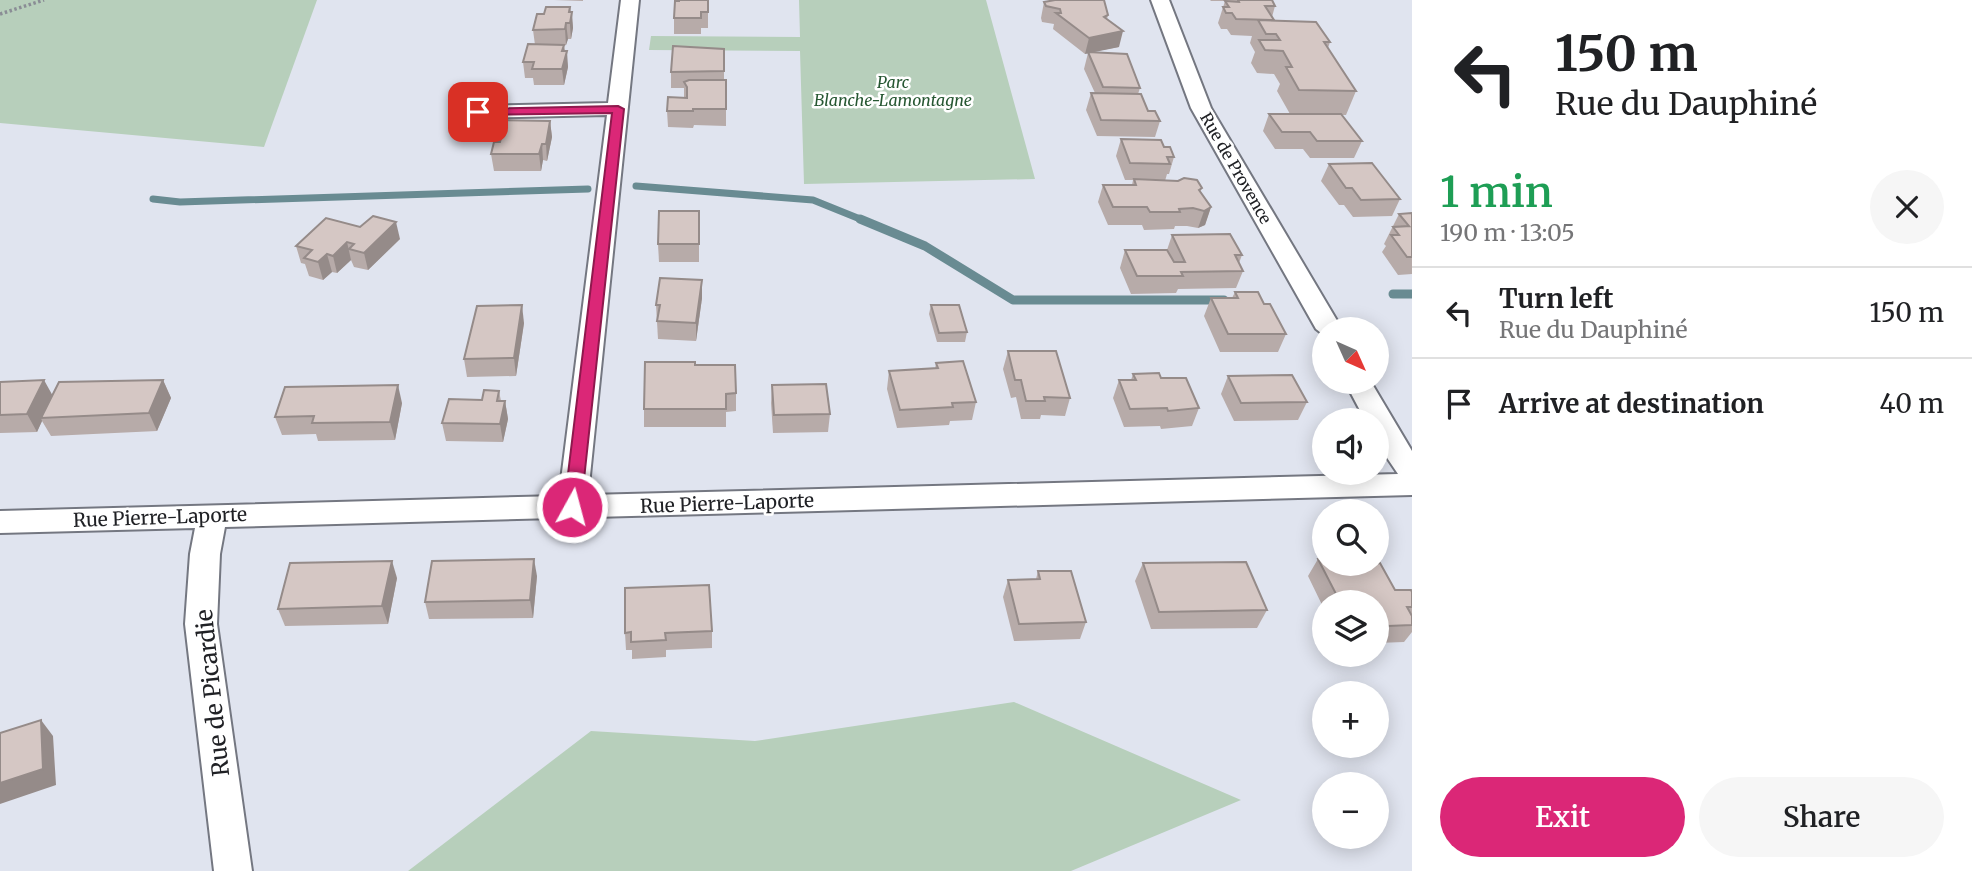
<!DOCTYPE html>
<html lang="en">
<head>
<meta charset="utf-8">
<style>
	body { margin:0; font-family:Merriweather,serif; background:#f6f6f6; color:#202124; height:100vh; display:flex; flex-direction:column; font-size:26px; white-space:nowrap }
	* { box-sizing:border-box; margin:0 }
	p { font-size:23px; color:#757577 }
	.icon { flex:none; width:38px; height:38px; fill:none; stroke:currentColor; stroke-width:2; stroke-linecap:round; stroke-linejoin:round }
	.map { position:relative; flex:1; overflow:hidden }
	.side { display:flex; flex-direction:column; background:#fff; width:560px }
	.side>* { flex:none }
	.banner { background:#fff; color:#202124; overflow:hidden }
	.needle { width:46px; rotate:135deg }
	.fabs { position:absolute; left:1312px; top:317px; display:grid; gap:14px }
	.fabs a { display:grid; place-items:center; width:77px; height:77px; border-radius:50%; background:#fff; box-shadow:0 4px 18px #0003; font-size:35px }
	.pin { position:absolute; display:grid; place-items:center; width:60px; height:60px; color:#fff; margin:-30px; border-radius:14px; box-shadow:0 4px 10px #0006 }
	.me { position:absolute; width:77px; margin:-38px; rotate:7deg; stroke-linejoin:round; filter:drop-shadow(0 0 5px #0008) }
	.turn { display:flex; align-items:center; gap:24px; height:147px; padding:0 28px; font-size:32px }
	.turn .icon { width:91px; height:91px; stroke-width:2.5 }
	.turn b { display:block; font-size:49px; line-height:60px }
	.round { display:grid; place-items:center; flex:none; width:74px; height:74px; border-radius:37px; background:#f6f6f6 }
	.head { display:flex; align-items:center; justify-content:space-between; height:119px; padding:0 28px }
	h1 { font-size:42px; font-weight:600; line-height:52px; color:#1e9e55 }
	.button { display:flex; gap:14px; margin-top:auto; padding:14px 28px }
	.button a { flex:1; height:80px; border-radius:42px; background:#db2777; color:#fff; font-size:28px; font-weight:600; line-height:80px; text-align:center }
	.button a+a { background:#f6f6f6; color:#202124 }
	ul { padding:0; list-style:none }
	li { display:flex; align-items:center; gap:21px; height:91px; padding:0 28px; border-top:2px solid #e0e0e0 }
	li div { flex:1 }
	li b { display:block; font-size:26px }
	li em { font-style:normal }
	main { display:flex; flex:1; min-height:0 }
	.map>svg:first-child { display:block }
	.green { fill:#b7cfbb }
	.lines { fill:none; stroke-linecap:round; stroke-linejoin:round }
	.stream-far1 { stroke:#698b92; stroke-width:7 }
	.stream { stroke:#698b92; stroke-width:9 }
	.minor-casing { stroke:#747781; stroke-width:4 }
	.path { stroke:#8a8d95; stroke-width:3.5; stroke-dasharray:2.5 2.5; stroke-linecap:butt }
	.minor { fill:#fff; fill-rule:evenodd }
	.wall { fill:#b7aba9 }
	.shaded-wall { fill:#958b89 }
	.building { fill:#d5c7c4; stroke:#958b89; stroke-width:2 }
	.route { fill:#db2777; stroke:#8e194d; stroke-width:2 }
	.labels { text-anchor:middle; dominant-baseline:central; stroke-width:5; stroke-linejoin:round; paint-order:stroke }
	.far-park-label { font-size:16px; font-style:italic; fill:#265732; stroke:#fff }
	.far-street-label { font-size:16px; fill:#202125; stroke:#fff }
	.street-label { font-size:19px; fill:#202125; stroke:#fff }
	.near-street-label { font-size:23px; fill:#202125; stroke:#fff }
</style>
</head>
<body>
<main>
<div class="map">
<svg width="1412" height="871" viewBox="0 0 1412 871">
	<rect width="100%" height="100%" fill="#e0e4ef"/>
	<g class="green">
		<polygon points="0,0 317,0 264,147 0,123"/>
		<polygon points="799,0 986,0 1035,179 804,184 800,51 649,50 651,36 800,37"/>
		<polygon points="1014,702 1241,800 1071,871 408,871 591,731 755,741"/>
	</g>
	<g class="lines">
		<g class="stream-far1">
			<polyline points="636,186 813,200 865,221"/>
			<polyline points="153,199 180,202 588,189"/>
		</g>
		<g class="stream">
			<polyline points="860,219 925,246 1013,300 1224,300"/>
			<polyline points="1393,294 1412,294"/>
		</g>
		<defs>
			<g id="minor">
				<polygon points="621,0 639,0 588,495 1398,474 1377,443 1377,420 1365,420 1345,382 1371,382 1412,451 1412,495 225,527 220,554 217,624 252,871 214,871 185,624 190,554 195,528 0,533 0,511 559,496 607,115 478,118 471,116 468,112 471,108 478,106 608,103"/>
				<polygon points="1151,0 1169,0 1211,108 1342,329 1325,329 1325,336 1316,329 1191,108"/>
			</g>
		</defs>
		<use href="#minor" class="minor-casing"/>
		<polyline class="path" points="0,14 44,0"/>
		<use href="#minor" class="minor"/>
	</g>
	<g class="wall">
		<polygon points="554,0 583,0 583,1"/>
		<polygon points="708,0 708,28 701,28 701,34 674,34 674,18"/>
		<polygon points="1052,0 1104,0 1108,15 1107,19 1119,47 1091,52 1140,88 1138,94 1148,111 1160,121 1155,137 1097,136 1086,110 1091,93 1095,93 1084,69 1088,53 1085,54 1053,29 1054,24 1042,22 1041,18 1044,2"/>
		<polygon points="1210,0 1272,0 1275,6 1272,17 1274,20 1330,42 1328,48 1356,91 1346,115 1342,115 1362,141 1354,158 1310,158 1303,149 1275,149 1263,131 1269,114 1290,114 1277,91 1280,84 1274,74 1257,73 1251,63 1255,52 1250,43 1252,36 1231,35 1227,29 1221,29 1218,23 1225,1 1234,2 1234,1 1211,1"/>
		<polygon points="570,7 573,28 571,39 568,39 566,45 564,46 568,67 564,85 534,85 533,78 525,78 523,62 535,45 533,30 544,14"/>
		<polygon points="724,49 724,80 726,80 726,126 694,125 693,128 668,127 667,111 684,98 684,88 671,88 671,72"/>
		<polygon points="550,121 552,137 547,161 543,160 541,171 494,171 491,154 494,143 492,130"/>
		<polygon points="1121,139 1164,147 1174,157 1169,174 1167,174 1165,181 1202,188 1200,192 1211,207 1205,225 1198,228 1187,226 1175,226 1174,229 1144,230 1142,225 1108,225 1098,202 1103,185 1132,185 1133,180 1125,180 1116,156"/>
		<polygon points="1329,164 1400,199 1392,216 1353,217 1344,205 1339,205 1321,181"/>
		<polygon points="699,211 699,262 659,262 658,244"/>
		<polygon points="1412,213 1412,274 1398,275 1382,252 1386,246 1384,244 1399,214"/>
		<polygon points="1172,235 1242,255 1239,263 1243,271 1236,288 1178,289 1176,293 1131,294 1120,268 1125,250 1167,250"/>
		<polygon points="400,239 368,270 354,267 351,260 337,273 332,272 323,280 309,276 305,264 301,263 296,246"/>
		<polygon points="702,280 702,298 696,341 658,339 656,305"/>
		<polygon points="1235,292 1286,334 1278,352 1220,352 1204,316 1211,298 1232,298"/>
		<polygon points="931,305 967,332 965,342 937,342 929,314"/>
		<polygon points="524,323 516,376 467,377 464,359"/>
		<polygon points="1008,351 1070,398 1065,416 1041,415 1040,419 1021,419 1016,397 1011,398 1003,369"/>
		<polygon points="936,363 976,402 972,420 950,421 949,425 897,428 887,389 889,371 935,369"/>
		<polygon points="695,365 736,393 736,411 726,412 726,427 644,427 644,409"/>
		<polygon points="1133,374 1161,378 1199,408 1192,426 1161,429 1160,426 1124,427 1113,398 1119,380 1131,380"/>
		<polygon points="1228,376 1307,402 1298,420 1234,421 1221,394"/>
		<polygon points="163,380 171,398 157,431 51,436 42,421 37,432 0,433 0,382 52,396"/>
		<polygon points="772,385 830,414 828,432 773,433 771,403"/>
		<polygon points="499,391 501,401 505,401 508,419 503,442 446,441 442,423"/>
		<polygon points="402,403 395,440 318,441 316,434 282,435 275,417"/>
		<polygon points="1318,559 1395,590 1412,592 1412,632 1404,642 1377,643 1377,602 1325,602 1325,611 1308,576"/>
		<polygon points="1143,563 1267,610 1257,628 1151,629 1135,581"/>
		<polygon points="1038,571 1086,622 1080,639 1014,641 1003,597 1008,580 1036,579"/>
		<polygon points="537,576 533,618 429,619 425,602"/>
		<polygon points="397,578 388,624 285,626 278,609"/>
		<polygon points="712,631 712,648 666,650 666,657 632,659 632,650 626,650 625,633"/>
	</g>
	<g class="shaded-wall">
		<polygon points="570,7 571,19 572,12 573,28 571,39 569,12"/>
		<polygon points="566,23 568,39 566,45 565,29"/>
		<polygon points="1123,31 1119,47 1085,54 1089,38"/>
		<polygon points="564,45 565,57 567,51 568,67 564,85 562,69 562,51"/>
		<polygon points="550,121 552,137 547,161 546,144"/>
		<polygon points="542,144 543,160 541,171 539,154"/>
		<polygon points="1211,207 1205,225 1198,228 1204,211"/>
		<polygon points="396,222 400,239 368,270 364,253"/>
		<polygon points="347,242 351,260 337,273 333,256"/>
		<polygon points="327,254 332,272 323,280 318,262"/>
		<polygon points="702,280 702,298 696,341 696,323"/>
		<polygon points="522,305 524,323 516,376 514,358"/>
		<polygon points="44,380 54,398 41,418 42,421 37,432 27,414"/>
		<polygon points="163,380 171,398 157,431 149,413"/>
		<polygon points="398,385 402,403 395,440 390,422"/>
		<polygon points="505,401 508,419 503,442 500,424"/>
		<polygon points="534,559 537,576 533,618 530,600"/>
		<polygon points="392,561 397,578 388,624 382,606"/>
		<polygon points="41,720 53,736 56,785 0,804 0,783"/>
	</g>
	<g class="building">
		<polygon points="679,0 708,0 708,12 701,12 701,18 674,18 675,1 679,1"/>
		<polygon points="1055,0 1104,0 1108,15 1104,17 1123,31 1089,38 1056,13 1061,13 1060,9 1046,6 1044,2"/>
		<polygon points="1238,0 1272,0 1275,6 1265,6 1274,20 1236,19 1232,13 1226,13 1223,7 1229,7 1225,1 1239,2"/>
		<polygon points="546,7 570,7 569,12 572,12 570,23 566,23 565,29 533,30 537,14 544,14"/>
		<polygon points="1258,20 1316,22 1330,42 1324,42 1356,91 1299,90 1286,67 1292,67 1283,51 1265,50 1259,40 1280,40 1276,34 1266,34"/>
		<polygon points="528,44 564,45 562,51 567,51 562,69 532,69 534,62 523,62"/>
		<polygon points="673,46 724,49 724,71 671,72"/>
		<polygon points="1088,52 1127,54 1140,88 1103,87"/>
		<polygon points="689,80 726,80 726,109 693,109 693,111 667,111 668,97 687,98 687,87 684,82"/>
		<polygon points="1091,93 1141,94 1148,111 1155,111 1160,121 1101,120"/>
		<polygon points="1269,114 1341,114 1362,141 1317,141 1310,132 1282,132"/>
		<polygon points="494,120 550,121 546,144 542,144 539,154 491,154 494,142 500,142 503,130 492,130"/>
		<polygon points="1121,139 1161,140 1164,147 1170,147 1174,157 1167,157 1170,164 1130,163"/>
		<polygon points="1372,163 1400,199 1361,200 1352,188 1346,188 1329,164"/>
		<polygon points="1184,178 1197,180 1202,188 1199,190 1211,207 1204,211 1193,208 1179,209 1180,212 1150,212 1147,207 1113,207 1103,185 1136,185 1134,179 1178,181"/>
		<polygon points="659,211 699,211 699,244 658,244"/>
		<polygon points="1412,213 1412,257 1407,257 1391,235 1399,235 1393,227 1409,226 1399,214"/>
		<polygon points="373,216 396,222 364,253 349,249 354,244 347,242 333,256 327,254 318,262 304,258 312,250 296,246 326,218 360,227"/>
		<polygon points="1230,234 1242,255 1235,255 1243,271 1181,272 1183,276 1137,276 1125,250 1167,250 1174,262 1185,262 1172,235"/>
		<polygon points="660,278 702,280 696,323 657,321 660,305 656,305"/>
		<polygon points="1235,292 1258,292 1264,304 1270,304 1286,334 1228,334 1211,298 1238,298"/>
		<polygon points="522,305 514,358 464,359 477,306"/>
		<polygon points="931,305 959,305 967,332 939,333"/>
		<polygon points="1008,351 1056,351 1070,398 1044,397 1045,401 1026,401 1021,380 1015,380"/>
		<polygon points="963,361 976,402 952,403 953,407 900,410 889,371 938,368 936,363"/>
		<polygon points="645,362 695,362 695,365 735,365 736,393 726,394 726,409 644,409"/>
		<polygon points="1159,373 1161,378 1186,378 1199,408 1168,411 1167,408 1130,409 1119,380 1136,380 1133,374"/>
		<polygon points="1292,375 1307,402 1241,403 1228,376"/>
		<polygon points="44,380 27,414 0,415 0,382"/>
		<polygon points="163,380 149,413 41,418 59,382"/>
		<polygon points="826,384 830,414 774,415 772,385"/>
		<polygon points="398,385 390,422 312,423 314,416 275,417 285,387"/>
		<polygon points="484,390 499,391 497,401 505,401 500,424 442,423 449,399 482,400"/>
		<polygon points="1325,558 1325,564 1380,563 1395,590 1411,590 1412,592 1412,607 1407,607 1412,616 1412,625 1388,626 1380,611 1377,611 1377,602 1352,602 1348,593 1336,594 1318,559"/>
		<polygon points="534,559 530,600 425,602 432,561"/>
		<polygon points="392,561 382,606 278,609 290,563"/>
		<polygon points="1246,562 1267,610 1159,612 1143,563"/>
		<polygon points="1038,571 1071,571 1086,622 1019,624 1008,580 1040,579"/>
		<polygon points="709,585 712,631 665,633 666,640 631,642 631,632 625,633 625,588"/>
		<polygon points="41,720 43,769 0,783 0,733"/>
	</g>
	<polygon class="route" points="618,106 624,109 581,507 572,513 564,507 612,113 478,115 473,112 478,109"/>
	<g class="labels">
		<g class="far-park-label">
			<text x="893" y="82">Parc<tspan x="893" dy="18">Blanche-Lamontagne</tspan></text>
		</g>
		<g class="far-street-label">
			<text transform="translate(1236 168) rotate(60)">Rue de Provence</text>
		</g>
		<g class="street-label">
			<text transform="translate(727 503) rotate(-2)">Rue Pierre-Laporte</text>
			<text transform="translate(160 517) rotate(-2)">Rue Pierre-Laporte</text>
		</g>
		<g class="near-street-label">
			<text transform="translate(212 693) rotate(-96)">Rue de Picardie</text>
		</g>
	</g>
</svg>
<div class="fabs">
<a><svg class="needle" viewBox="-14 -14 28 28"><path d="M0-13l5 13h-10z" fill="#e53935"/><path d="M0 13l5-13h-10z" fill="#757577"/></svg></a>
<a><svg class="icon" aria-label="sound" viewBox="0 0 24 24"><path d="M4 9h4l5-4v14l-5-4H4zM17 9q2 3 0 6"/></svg></a>
<a><svg class="icon" aria-label="search" viewBox="0 0 24 24"><circle cx="10" cy="10" r="6"/><path d="M15 15l6 6"/></svg></a>
<a><svg class="icon" aria-label="layers" viewBox="0 0 24 24"><path d="M12 4l9 5-9 5-9-5zM3 14l9 5 9-5"/></svg></a>
<a>+</a>
<a>−</a>
</div>
<div class="pin" style="left:478px;top:112px;background:#d93025"><svg class="icon" aria-label="arrive" viewBox="0 0 24 24"><path d="M6 21V4h12l-3 4 3 4H6"/></svg></div>
<svg class="me" style="left:572px;top:507px" viewBox="-20 -20 40 40"><circle r="17" fill="#db2777" stroke="#fff" stroke-width="3"/><path d="M0-11L8 9 0 5-8 9z" fill="#fff"/></svg>
</div>
<section class="side">
<div class="banner">
<div class="turn"><svg class="icon" aria-label="left" viewBox="0 0 24 24"><path d="M17 20v-9H6M10 6l-5 5 5 5"/></svg><div><b>150 m</b>Rue du Dauphiné</div></div>
</div>
<div class="head"><div><h1>1 min</h1><p>190 m · 13:05</p></div><a class="round"><svg class="icon" aria-label="close" viewBox="0 0 24 24"><path d="M6 6l12 12M18 6L6 18"/></svg></a></div>
<ul>
<li><svg class="icon" aria-label="left" viewBox="0 0 24 24"><path d="M17 20v-9H6M10 6l-5 5 5 5"/></svg><div><b>Turn left</b><p>Rue du Dauphiné</p></div><em>150 m</em></li>
<li><svg class="icon" aria-label="arrive" viewBox="0 0 24 24"><path d="M6 21V4h12l-3 4 3 4H6"/></svg><div><b>Arrive at destination</b></div><em>40 m</em></li>
</ul>
<div class="button"><a>Exit</a><a>Share</a></div>
</section>
</main>
</body>
</html>
